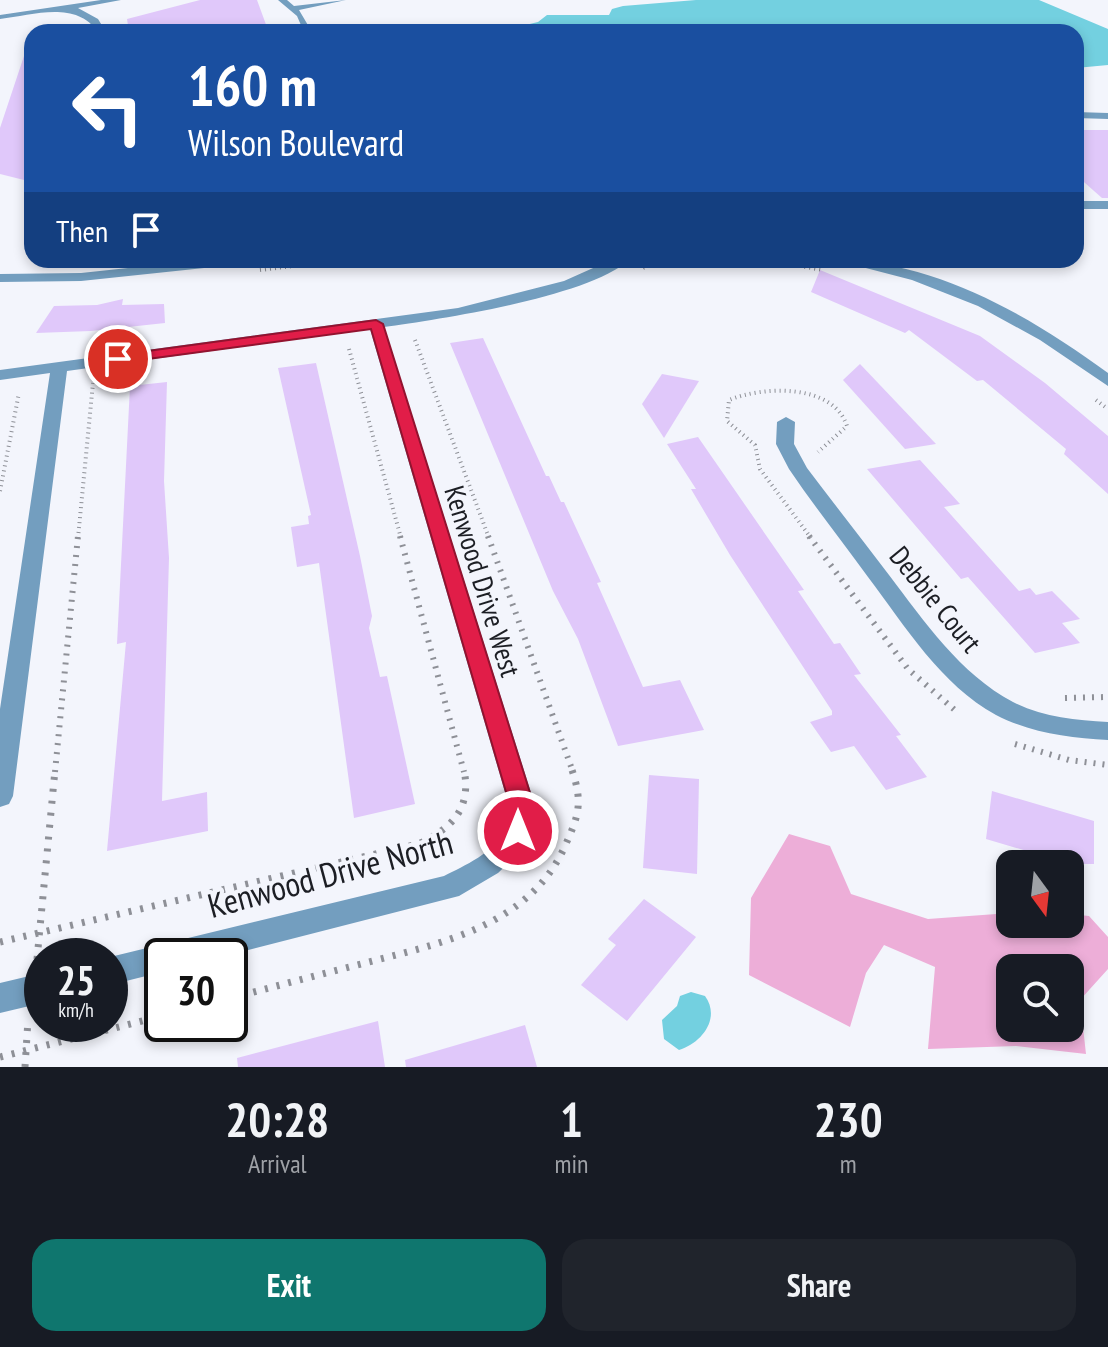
<!DOCTYPE html>
<html lang="en">
<head>
<meta charset="utf-8">
<style>
	body { margin:0; font-family:"PT Sans Narrow",sans-serif; background:#20242c; color:#f1f3f6; height:100vh; display:flex; flex-direction:column; font-size:30px; white-space:nowrap }
	* { box-sizing:border-box; margin:0 }
	p { font-size:26px; color:#9ea1a6 }
	.icon { flex:none; width:44px; height:44px; fill:none; stroke:currentColor; stroke-width:2; stroke-linecap:round; stroke-linejoin:round }
	.map { position:relative; height:1067px; overflow:hidden }
	.drawer { display:flex; flex-direction:column; background:#171b24; flex:1 }
	.drawer>* { flex:none }
	.banner { position:absolute; left:24px; top:24px; width:1060px; height:244px; border-radius:24px; box-shadow:0 4px 12px #0003; background:#1a4fa0; color:#fff; overflow:hidden }
	.needle { width:52px; rotate:165deg }
	.fabs { position:absolute; left:996px; top:850px; display:grid; gap:16px }
	.fabs a { display:grid; place-items:center; width:88px; height:88px; border-radius:16px; background:#171b24; box-shadow:0 4px 12px #0003; font-size:40px }
	.speed { position:absolute; left:24px; top:938px; display:flex; gap:16px; font-size:40px; font-weight:700; text-align:center }
	.speed>* { display:grid; place-content:center; width:104px; height:104px; border-radius:50%; background:#171b24; box-shadow:0 4px 12px #0003; line-height:1 }
	.speed small { font-size:20px; font-weight:400 }
	.speed .limit { border:4px solid #111; border-radius:12px; background:#fff; color:#111 }
	.pin { position:absolute; display:grid; place-items:center; width:68px; height:68px; color:#fff; margin:-34px; border:4px solid #fff; border-radius:50%; box-shadow:0 2px 8px #0007 }
	.me { position:absolute; width:88px; margin:-44px; rotate:0deg; stroke-linejoin:round; filter:drop-shadow(0 0 6px #0008) }
	.turn { display:flex; align-items:center; gap:28px; height:168px; padding:0 32px; font-size:36px }
	.turn .icon { width:104px; height:104px; stroke-width:2.5 }
	.turn b { display:block; font-size:56px; line-height:68px }
	.then { display:flex; align-items:center; height:76px; padding:0 32px; background:#0003; gap:16px; font-size:30px }
	.eta { display:flex; justify-content:space-evenly; align-items:center; height:136px; text-align:center }
	.eta b { font-size:48px; font-weight:600; line-height:56px }
	.primary-button { display:flex; gap:16px; margin-top:auto; padding:16px 32px }
	.primary-button a { flex:1; height:92px; border-radius:24px; background:#0f766e; color:#fff; font-size:32px; font-weight:600; line-height:92px; text-align:center }
	.primary-button a+a { background:#20242c; color:#f1f3f6 }
	.map>svg:first-child { display:block }
	.forest { fill:#edaed8; fill-rule:evenodd }
	.water { fill:#73d0e0 }
	.building { fill:#e0c8fa }
	.lines { fill:none; stroke-linecap:round; stroke-linejoin:round }
	.path-far2 { stroke:#8e9097; stroke-width:4; stroke-dasharray:1 4; stroke-linecap:butt }
	.path-far1 { stroke:#8e9097; stroke-width:6; stroke-dasharray:2 7; stroke-linecap:butt }
	.path { stroke:#8e9097; stroke-width:7; stroke-dasharray:3 9; stroke-linecap:butt }
	.minor { fill:#739ebf; fill-rule:evenodd }
	.route { fill:#e11d48; stroke:#92132f; stroke-width:2 }
	.labels { text-anchor:middle; dominant-baseline:central; stroke-width:8; stroke-linejoin:round; paint-order:stroke }
	.street-label { font-size:28px; fill:#1c1e24; stroke:#f3f5fc }
	.near-street-label { font-size:34px; fill:#1c1e24; stroke:#f3f5fc }
</style>
</head>
<body>
<div class="map">
<svg width="1108" height="1067" viewBox="0 0 1108 1067">
	<rect width="100%" height="100%" fill="#f3f5fc"/>
	<path class="forest" d="M789,834l41,12 21,48 77,25 82,-6v11h60v-10l19,2 19,21v32l-28,31 6,54 -70,-8 -88,3 7,-82 -51,-22 -18,28 -16,54 -101,-52 2,-77zM1010,968h60v60h-60z"/>
	<g class="water">
		<polygon points="696,0 1039,0 1108,29 1108,65 1076,68 1076,32 496,32 538,22 547,15 609,15 612,9 623,6"/>
		<path d="M691,992l14,4c16,22 -3,47 -26,54l-15,-11 -2,-19 15,-14 3,-10z"/>
	</g>
	<g class="building">
		<polygon points="200,0 257,0 268,30 225,32 224,26 129,32 127,19"/>
		<polygon points="27,47 32,48 32,182 0,174 0,128"/>
		<polygon points="1076,130 1108,130 1108,198 1102,198 1076,175"/>
		<polygon points="820,270 980,336 1045,383 1108,436 1108,494 1064,454 1066,449 983,380 977,381 909,330 905,333 811,292"/>
		<polygon points="123,299 122,305 164,304 165,323 91,331 36,333 54,306 97,305"/>
		<polygon points="483,338 546,476 549,476 561,502 564,502 601,582 597,583 643,687 680,680 704,730 618,746 578,639 553,591 450,343"/>
		<polygon points="316,363 360,556 372,616 369,628 380,677 387,676 415,804 354,818 319,563 297,567 291,527 309,524 308,516 311,515 278,368"/>
		<polygon points="860,364 936,444 905,449 843,380"/>
		<polygon points="662,374 699,381 664,438 642,404"/>
		<polygon points="167,382 164,481 169,558 162,801 207,792 208,831 107,851 126,642 117,644 130,386"/>
		<polygon points="698,437 804,590 798,591 834,644 840,643 861,674 854,675 901,735 896,736 927,777 886,790 854,746 831,752 810,722 832,715 832,711 730,555 691,489 696,489 667,444"/>
		<polygon points="920,460 960,504 944,507 1019,591 1030,588 1036,595 1052,591 1080,619 1062,623 1080,643 1035,653 968,577 961,579 867,469"/>
		<polygon points="649,775 699,779 697,874 643,868"/>
		<polygon points="992,791 1094,821 1094,864 1037,864 1037,854 986,839"/>
		<polygon points="644,899 696,937 627,1021 581,985 616,945 608,939"/>
		<polygon points="378,1021 385,1067 238,1067 237,1058"/>
		<polygon points="525,1025 537,1067 406,1067 405,1060"/>
	</g>
	<g class="lines">
		<g class="path-far2">
			<polyline points="765,260 823,270"/>
			<polyline points="643,268 656,260"/>
			<polyline points="260,270 344,260"/>
			<polyline points="415,340 489,538"/>
			<polyline points="349,349 401,538"/>
			<polyline points="1096,400 1108,409"/>
			<polyline points="0,491 19,393"/>
			<polyline points="78,538 93,383"/>
			<path d="M811,538l-51,-69 -5,-24 -28,-24 2,-21c34,-14 104,-17 118,26l-29,26"/>
		</g>
		<g class="path-far1">
			<polyline points="400,536 464,772"/>
			<polyline points="488,536 573,772"/>
			<polyline points="809,536 908,669 957,712"/>
			<polyline points="914,576 969,643"/>
			<polyline points="1065,698 1108,697"/>
			<polyline points="1015,744 1069,760 1108,765"/>
			<polyline points="55,772 78,536"/>
		</g>
		<g class="path">
			<path d="M0,942l418,-98c33,-15 54,-35 46,-74"/>
			<polyline points="37,959 55,770"/>
			<path d="M230,998c44,-11 87,-23 131,-34 77,-20 168,-37 204,-118 14,-31 18,-43 7,-76"/>
			<polyline points="0,1057 162,1016"/>
			<polyline points="25,1067 28,1020"/>
		</g>
		<g class="minor">
			<path d="M101,0h20l-43,8 20,11 8,13h-8c-22,-32 -65,-17 -98,-13v-4z"/>
			<polygon points="278,0 287,0 294,6 346,0 299,10 312,32 304,32 297,16"/>
			<polygon points="1076,112 1108,113 1108,119 1076,118"/>
			<rect x="1076" y="201" width="32" height="8"/>
			<polygon points="203,260 249,260 242,264 81,281 0,282 0,274 81,273"/>
			<path d="M611,260h18c-41,37 -188,59 -245,67l149,472 -1,28 -9,22 -25,24 -39,23 -234,60h-63v16l-52,13v-28l334,-81c20,-10 51,-24 60,-45 5,-9 2,-22 3,-32l-137,-470 -303,42 -54,425 -4,8 -9,3v-98l50,-336 -50,7v-10l458,-62 106,-27z"/>
			<path d="M835,260c100,0 195,56 273,113v13l-68,-46 -62,-34 -66,-26z"/>
			<path d="M786,417l9,5 -1,22 13,24c27,36 55,71 82,107 35,46 71,99 124,127 30,15 62,18 95,20v18c-39,-2 -77,-7 -112,-25 -55,-30 -91,-89 -128,-138 -26,-36 -54,-71 -79,-108l-13,-25 1,-22z"/>
			<polygon points="42,973 42,1003 0,1013 0,983"/>
		</g>
	</g>
	<polygon class="route" points="376,320 383,324 532,799 526,838 518,841 509,838 505,831 508,799 371,329 118,363 111,359 118,355"/>
	<g class="labels">
		<g class="street-label">
			<text transform="translate(483 581) rotate(73)">Kenwood Drive West</text>
			<text transform="translate(936 599) rotate(51)">Debbie Court</text>
		</g>
		<g class="near-street-label">
			<text transform="translate(330 873) rotate(-15)">Kenwood Drive North</text>
		</g>
	</g>
</svg>
<div class="fabs">
<a><svg class="needle" viewBox="-14 -14 28 28"><path d="M0-13l5 13h-10z" fill="#e53935"/><path d="M0 13l5-13h-10z" fill="#9ea1a6"/></svg></a>
<a><svg class="icon" aria-label="search" viewBox="0 0 24 24"><circle cx="10" cy="10" r="6"/><path d="M15 15l6 6"/></svg></a>
</div>
<div class="speed"><div>25<small>km/h</small></div><div class="limit">30</div></div>
<div class="pin" style="left:118px;top:359px;background:#d93025"><svg class="icon" aria-label="arrive" viewBox="0 0 24 24"><path d="M6 21V4h12l-3 4 3 4H6"/></svg></div>
<svg class="me" style="left:518px;top:831px" viewBox="-20 -20 40 40"><circle r="17" fill="#e11d48" stroke="#fff" stroke-width="3"/><path d="M0-11L8 9 0 5-8 9z" fill="#fff"/></svg>
<div class="banner">
<div class="turn"><svg class="icon" aria-label="left" viewBox="0 0 24 24"><path d="M17 20v-9H6M10 6l-5 5 5 5"/></svg><div><b>160 m</b>Wilson Boulevard</div></div>
<div class="then">Then<svg class="icon" aria-label="arrive" viewBox="0 0 24 24"><path d="M6 21V4h12l-3 4 3 4H6"/></svg></div>
</div>
</div>
<section class="drawer">
<div class="eta">
<div><b>20:28</b><p>Arrival</p></div>
<div><b>1</b><p>min</p></div>
<div><b>230</b><p>m</p></div>
</div>
<div class="primary-button"><a>Exit</a><a>Share</a></div>
</section>
</body>
</html>
